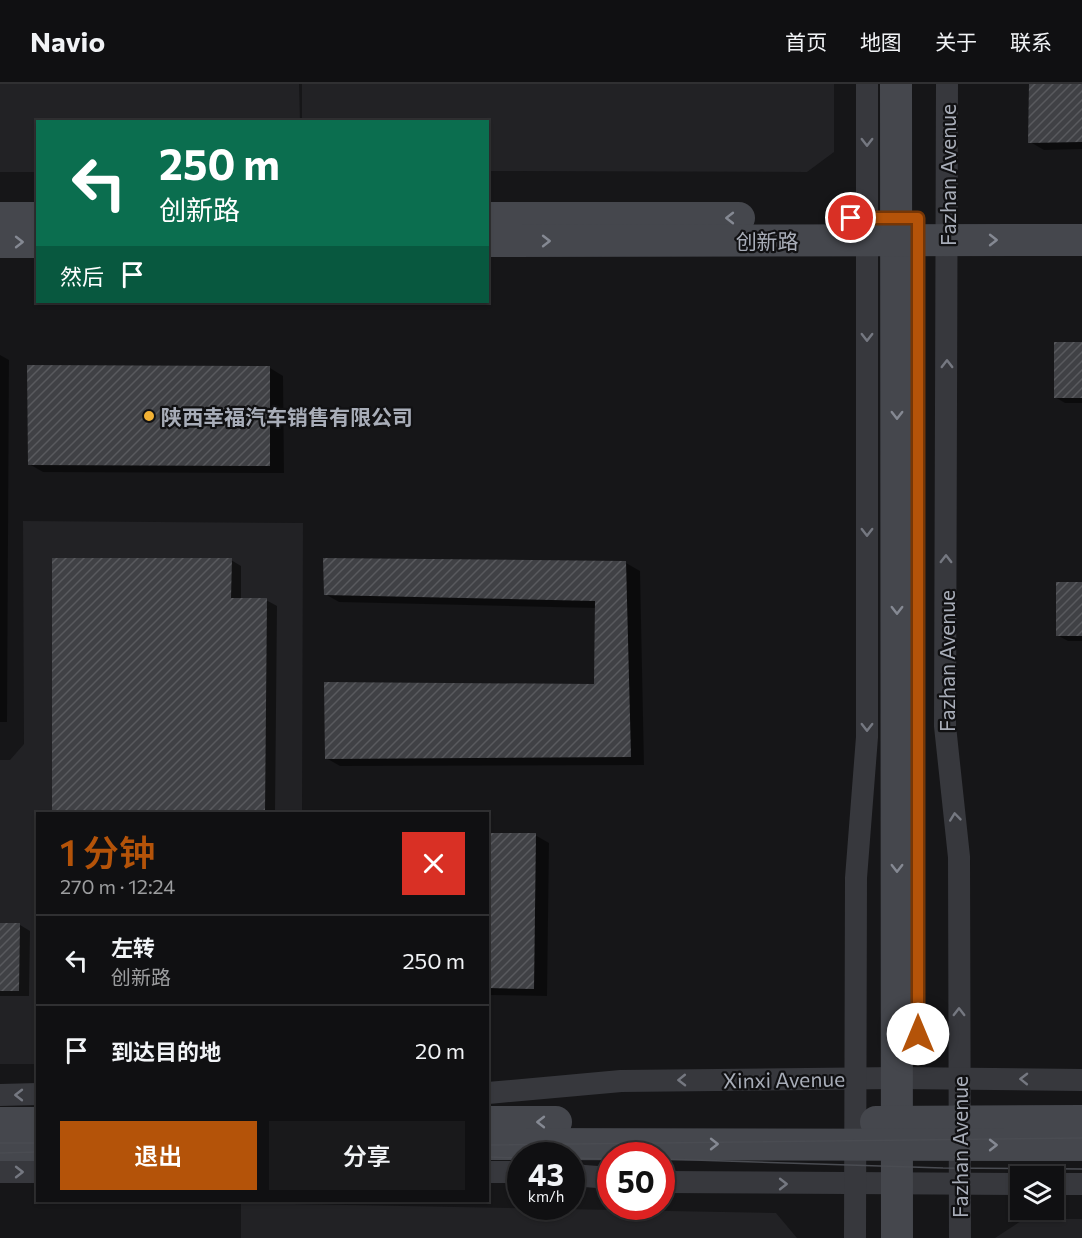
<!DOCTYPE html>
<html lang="zh">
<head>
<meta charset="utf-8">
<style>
	body { margin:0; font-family:Commissioner,"Noto Sans SC",sans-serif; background:#19191b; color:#f1f3f6; height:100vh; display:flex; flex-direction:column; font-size:22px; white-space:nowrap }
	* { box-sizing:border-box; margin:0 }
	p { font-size:20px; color:#9c9d9f }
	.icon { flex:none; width:33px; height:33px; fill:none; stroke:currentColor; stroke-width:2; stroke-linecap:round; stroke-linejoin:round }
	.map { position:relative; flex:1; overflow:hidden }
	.sheet { position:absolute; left:36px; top:728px; width:453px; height:390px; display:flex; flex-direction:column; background:#101012; border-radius:0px; box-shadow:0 2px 4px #0004,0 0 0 2px #303032 }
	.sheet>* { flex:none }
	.guide { position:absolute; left:36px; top:36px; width:453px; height:183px; border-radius:0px; box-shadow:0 2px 4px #0004,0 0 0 2px #303032; background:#0b6e4f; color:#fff; overflow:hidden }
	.tools { position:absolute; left:1010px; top:1082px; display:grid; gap:12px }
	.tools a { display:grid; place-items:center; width:54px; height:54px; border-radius:0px; background:#101012; box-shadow:0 2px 4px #0004,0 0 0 2px #303032; font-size:30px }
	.speed { position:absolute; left:507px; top:1058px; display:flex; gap:12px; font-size:30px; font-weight:700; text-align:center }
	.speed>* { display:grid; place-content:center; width:78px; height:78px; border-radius:50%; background:#101012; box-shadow:0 2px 4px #0004,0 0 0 2px #303032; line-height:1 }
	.speed small { font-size:15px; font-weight:400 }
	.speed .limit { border:9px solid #d22; background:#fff; color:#111 }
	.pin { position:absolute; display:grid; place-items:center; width:51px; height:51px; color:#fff; margin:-26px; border:3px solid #fff; border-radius:50%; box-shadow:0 2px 6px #0007 }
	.me { position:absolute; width:66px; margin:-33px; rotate:0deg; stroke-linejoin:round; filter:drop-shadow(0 0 4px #0008) }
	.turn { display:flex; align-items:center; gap:21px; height:126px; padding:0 24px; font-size:27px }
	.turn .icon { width:78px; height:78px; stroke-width:2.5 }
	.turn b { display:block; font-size:42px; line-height:51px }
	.then { display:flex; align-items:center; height:57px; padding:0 24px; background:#0003; gap:12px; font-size:22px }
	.round { display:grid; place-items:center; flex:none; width:63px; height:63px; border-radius:0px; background:#19191b }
	.summary { display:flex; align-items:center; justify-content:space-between; height:102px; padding:0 24px }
	h1 { font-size:36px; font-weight:600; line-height:45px; color:#b45309 }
	.primary-button { display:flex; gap:12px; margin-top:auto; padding:12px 24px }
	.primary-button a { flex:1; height:69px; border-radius:0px; background:#b45309; color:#fff; font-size:24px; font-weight:600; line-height:69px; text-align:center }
	.primary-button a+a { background:#19191b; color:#f1f3f6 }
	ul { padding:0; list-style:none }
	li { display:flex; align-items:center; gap:18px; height:90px; padding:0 24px; border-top:2px solid #303032 }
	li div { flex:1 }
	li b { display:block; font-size:22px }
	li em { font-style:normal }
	header { display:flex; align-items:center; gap:36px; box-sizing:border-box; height:84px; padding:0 30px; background:#101012; border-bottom:2px solid #303032 }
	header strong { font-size:28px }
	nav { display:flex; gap:33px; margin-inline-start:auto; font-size:21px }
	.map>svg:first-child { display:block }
	.built { fill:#222225 }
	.shadow { fill:#0007 }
	.building { fill:url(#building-hatch) }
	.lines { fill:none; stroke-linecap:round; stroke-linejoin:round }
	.street { stroke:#37383d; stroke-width:22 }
	.secondary { stroke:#45474d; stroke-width:32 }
	.tram { stroke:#4a4c52; stroke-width:1.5 }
	.oneway { stroke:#757881 }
	.oneway2 { stroke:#858993 }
	.route-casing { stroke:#753606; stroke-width:15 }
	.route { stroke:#b45309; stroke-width:10 }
	.poi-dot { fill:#f2b134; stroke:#111113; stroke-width:2 }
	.labels { text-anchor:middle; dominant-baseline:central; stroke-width:4.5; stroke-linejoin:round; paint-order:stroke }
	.street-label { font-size:21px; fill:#a8adb8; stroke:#111113 }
	.poi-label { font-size:21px; font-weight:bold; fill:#a8adb8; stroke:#111113; text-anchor:start }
</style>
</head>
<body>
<header>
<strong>Navio</strong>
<nav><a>首页</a><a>地图</a><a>关于</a><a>联系</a></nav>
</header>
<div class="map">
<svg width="1082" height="1154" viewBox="0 0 1082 1154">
	<defs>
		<pattern id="building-hatch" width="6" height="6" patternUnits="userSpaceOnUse" patternTransform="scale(1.5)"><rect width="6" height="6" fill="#404145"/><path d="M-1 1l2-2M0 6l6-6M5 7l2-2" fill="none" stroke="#595a5e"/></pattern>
	</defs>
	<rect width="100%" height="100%" fill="#161618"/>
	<g class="built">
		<polygon points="0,0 299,0 300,37 38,38 37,88 0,88"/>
		<polygon points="302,0 834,0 834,68 807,88 488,87 488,38 302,37"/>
		<polygon points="23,437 303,439 302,729 38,729 37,980 0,980 0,676 10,676 24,660"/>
		<polygon points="241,1119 776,1129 797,1154 241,1154"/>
		<polygon points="1024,1135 1082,1135 1082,1154 995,1154"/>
	</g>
	<g class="shadow">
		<polygon points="1031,0 1082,0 1082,65 1044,66 1030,58"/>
		<polygon points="1082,259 1082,319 1065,319 1055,313"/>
		<polygon points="0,271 9,276 7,638 0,638"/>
		<polygon points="270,284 283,292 284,389 43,388 29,380"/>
		<polygon points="231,476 241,482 241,516 266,516 277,522 275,729 54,729"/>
		<polygon points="626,479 640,487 644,681 340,682 326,674 595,602 596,524 339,518 325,510"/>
		<polygon points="1082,499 1082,557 1068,557 1057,551"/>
		<polygon points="488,751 535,751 549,759 547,912 488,911"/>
		<polygon points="0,840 20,841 30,847 29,912 0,912"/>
	</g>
	<g class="building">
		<polygon points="1029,0 1082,0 1082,58 1028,59"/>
		<rect x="1054" y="258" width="28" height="56"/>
		<polygon points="27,281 270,282 270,382 28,381"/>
		<polygon points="52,474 232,474 231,514 267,514 265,729 52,729"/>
		<polygon points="323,474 626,477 631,673 325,675 324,598 594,600 595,517 324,511"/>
		<rect x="1056" y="498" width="26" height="54"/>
		<polygon points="488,749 536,749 534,905 488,904"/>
		<polygon points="0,839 20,839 19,907 0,907"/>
	</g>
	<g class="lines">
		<g class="street">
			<polyline points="947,0 945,642 959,773 960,1154"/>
			<polyline points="488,1009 621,997 897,994 1082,996"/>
			<polyline points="0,1011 38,1010"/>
			<polyline points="0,1088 38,1088"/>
			<polyline points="488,1088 520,1088"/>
			<polyline points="572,1091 610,1094"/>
			<polyline points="662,1098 1020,1100"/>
			<polyline points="1053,1100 1082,1100"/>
			<polyline points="855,1154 856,794 867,653 867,0"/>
		</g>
		<g class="secondary">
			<polyline points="896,0 897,1154"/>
			<polyline points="0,134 38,134"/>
			<polyline points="488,134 739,134"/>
			<polyline points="488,157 1082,156"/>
			<polyline points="0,158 38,158"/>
			<polyline points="488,1038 556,1038"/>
			<polyline points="876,1038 1082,1037"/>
			<polyline points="0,1039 38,1039"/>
			<polyline points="488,1060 1082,1061"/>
			<polyline points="0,1061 38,1061"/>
		</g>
		<g class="tram">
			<polyline points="0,1059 38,1059"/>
			<polyline points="488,1061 1082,1054"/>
			<polyline points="0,1069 38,1068"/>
			<polyline points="488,1073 520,1074"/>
			<polyline points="572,1074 610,1075"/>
			<polyline points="662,1075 943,1084 1082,1085"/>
		</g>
	</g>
	<defs><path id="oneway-chevron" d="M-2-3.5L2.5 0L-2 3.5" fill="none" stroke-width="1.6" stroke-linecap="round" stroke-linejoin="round" transform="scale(1.5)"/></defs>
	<g class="oneway">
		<use href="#oneway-chevron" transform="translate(867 58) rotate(90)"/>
		<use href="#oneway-chevron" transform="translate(867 253) rotate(90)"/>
		<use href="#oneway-chevron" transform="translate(947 280) rotate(-90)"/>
		<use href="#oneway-chevron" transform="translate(867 448) rotate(90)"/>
		<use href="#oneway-chevron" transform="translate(946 475) rotate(-90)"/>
		<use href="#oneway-chevron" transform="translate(867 643) rotate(90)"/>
		<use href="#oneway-chevron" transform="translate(955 733) rotate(-96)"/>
		<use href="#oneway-chevron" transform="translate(959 928) rotate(-90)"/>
		<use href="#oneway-chevron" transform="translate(1024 995) rotate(-179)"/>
		<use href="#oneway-chevron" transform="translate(682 996) rotate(179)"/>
		<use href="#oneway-chevron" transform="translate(19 1011) rotate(180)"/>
		<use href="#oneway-chevron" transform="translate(19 1088)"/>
		<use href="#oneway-chevron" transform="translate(783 1100)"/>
	</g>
	<g class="oneway2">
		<use href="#oneway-chevron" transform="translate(730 134) rotate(180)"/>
		<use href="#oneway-chevron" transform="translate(993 156)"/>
		<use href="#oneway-chevron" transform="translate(546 157)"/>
		<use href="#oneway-chevron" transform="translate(19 158)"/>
		<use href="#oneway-chevron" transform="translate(897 331) rotate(90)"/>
		<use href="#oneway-chevron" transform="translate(897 526) rotate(90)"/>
		<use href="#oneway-chevron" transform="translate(897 784) rotate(90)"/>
		<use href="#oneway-chevron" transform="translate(541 1038) rotate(180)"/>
		<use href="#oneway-chevron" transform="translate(714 1060)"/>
		<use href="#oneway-chevron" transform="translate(993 1061)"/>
	</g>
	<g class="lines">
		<defs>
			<polyline id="route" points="851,134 918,134 918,950"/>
		</defs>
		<use href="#route" class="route-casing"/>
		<use href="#route" class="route"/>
	</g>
	<circle class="poi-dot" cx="149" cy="332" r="6"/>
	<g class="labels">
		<g class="street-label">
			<text transform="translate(947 91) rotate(-90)">Fazhan Avenue</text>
			<text x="767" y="156">创新路</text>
			<text transform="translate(946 577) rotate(-90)">Fazhan Avenue</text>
			<text transform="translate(784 995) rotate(-1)">Xinxi Avenue</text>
			<text transform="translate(959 1063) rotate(-90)">Fazhan Avenue</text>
		</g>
		<g class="poi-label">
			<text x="161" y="332">陕西幸福汽车销售有限公司</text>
		</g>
	</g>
</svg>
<div class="tools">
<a><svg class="icon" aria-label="layers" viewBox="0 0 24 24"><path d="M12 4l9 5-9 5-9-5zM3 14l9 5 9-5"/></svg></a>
</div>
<div class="speed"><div>43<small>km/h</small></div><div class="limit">50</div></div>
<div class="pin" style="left:851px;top:134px;background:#d93025"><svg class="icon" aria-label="arrive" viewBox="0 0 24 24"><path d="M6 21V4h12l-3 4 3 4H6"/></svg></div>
<svg class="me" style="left:918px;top:950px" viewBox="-20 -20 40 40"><circle r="19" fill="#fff"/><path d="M0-13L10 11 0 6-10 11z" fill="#b45309"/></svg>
<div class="guide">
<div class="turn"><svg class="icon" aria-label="left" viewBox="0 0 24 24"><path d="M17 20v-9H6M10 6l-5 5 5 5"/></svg><div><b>250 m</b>创新路</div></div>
<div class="then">然后<svg class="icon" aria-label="arrive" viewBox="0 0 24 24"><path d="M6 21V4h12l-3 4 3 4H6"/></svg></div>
</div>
<section class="sheet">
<div class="summary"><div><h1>1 分钟</h1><p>270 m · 12:24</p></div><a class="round" style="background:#d93025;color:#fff"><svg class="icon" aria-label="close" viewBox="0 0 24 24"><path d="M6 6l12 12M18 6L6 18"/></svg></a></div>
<ul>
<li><svg class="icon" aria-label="left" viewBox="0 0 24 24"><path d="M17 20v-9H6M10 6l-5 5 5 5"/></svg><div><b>左转</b><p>创新路</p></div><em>250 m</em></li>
<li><svg class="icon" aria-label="arrive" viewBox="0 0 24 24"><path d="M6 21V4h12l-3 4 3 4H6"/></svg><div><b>到达目的地</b></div><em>20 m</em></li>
</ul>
<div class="primary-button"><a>退出</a><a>分享</a></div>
</section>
</div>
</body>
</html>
